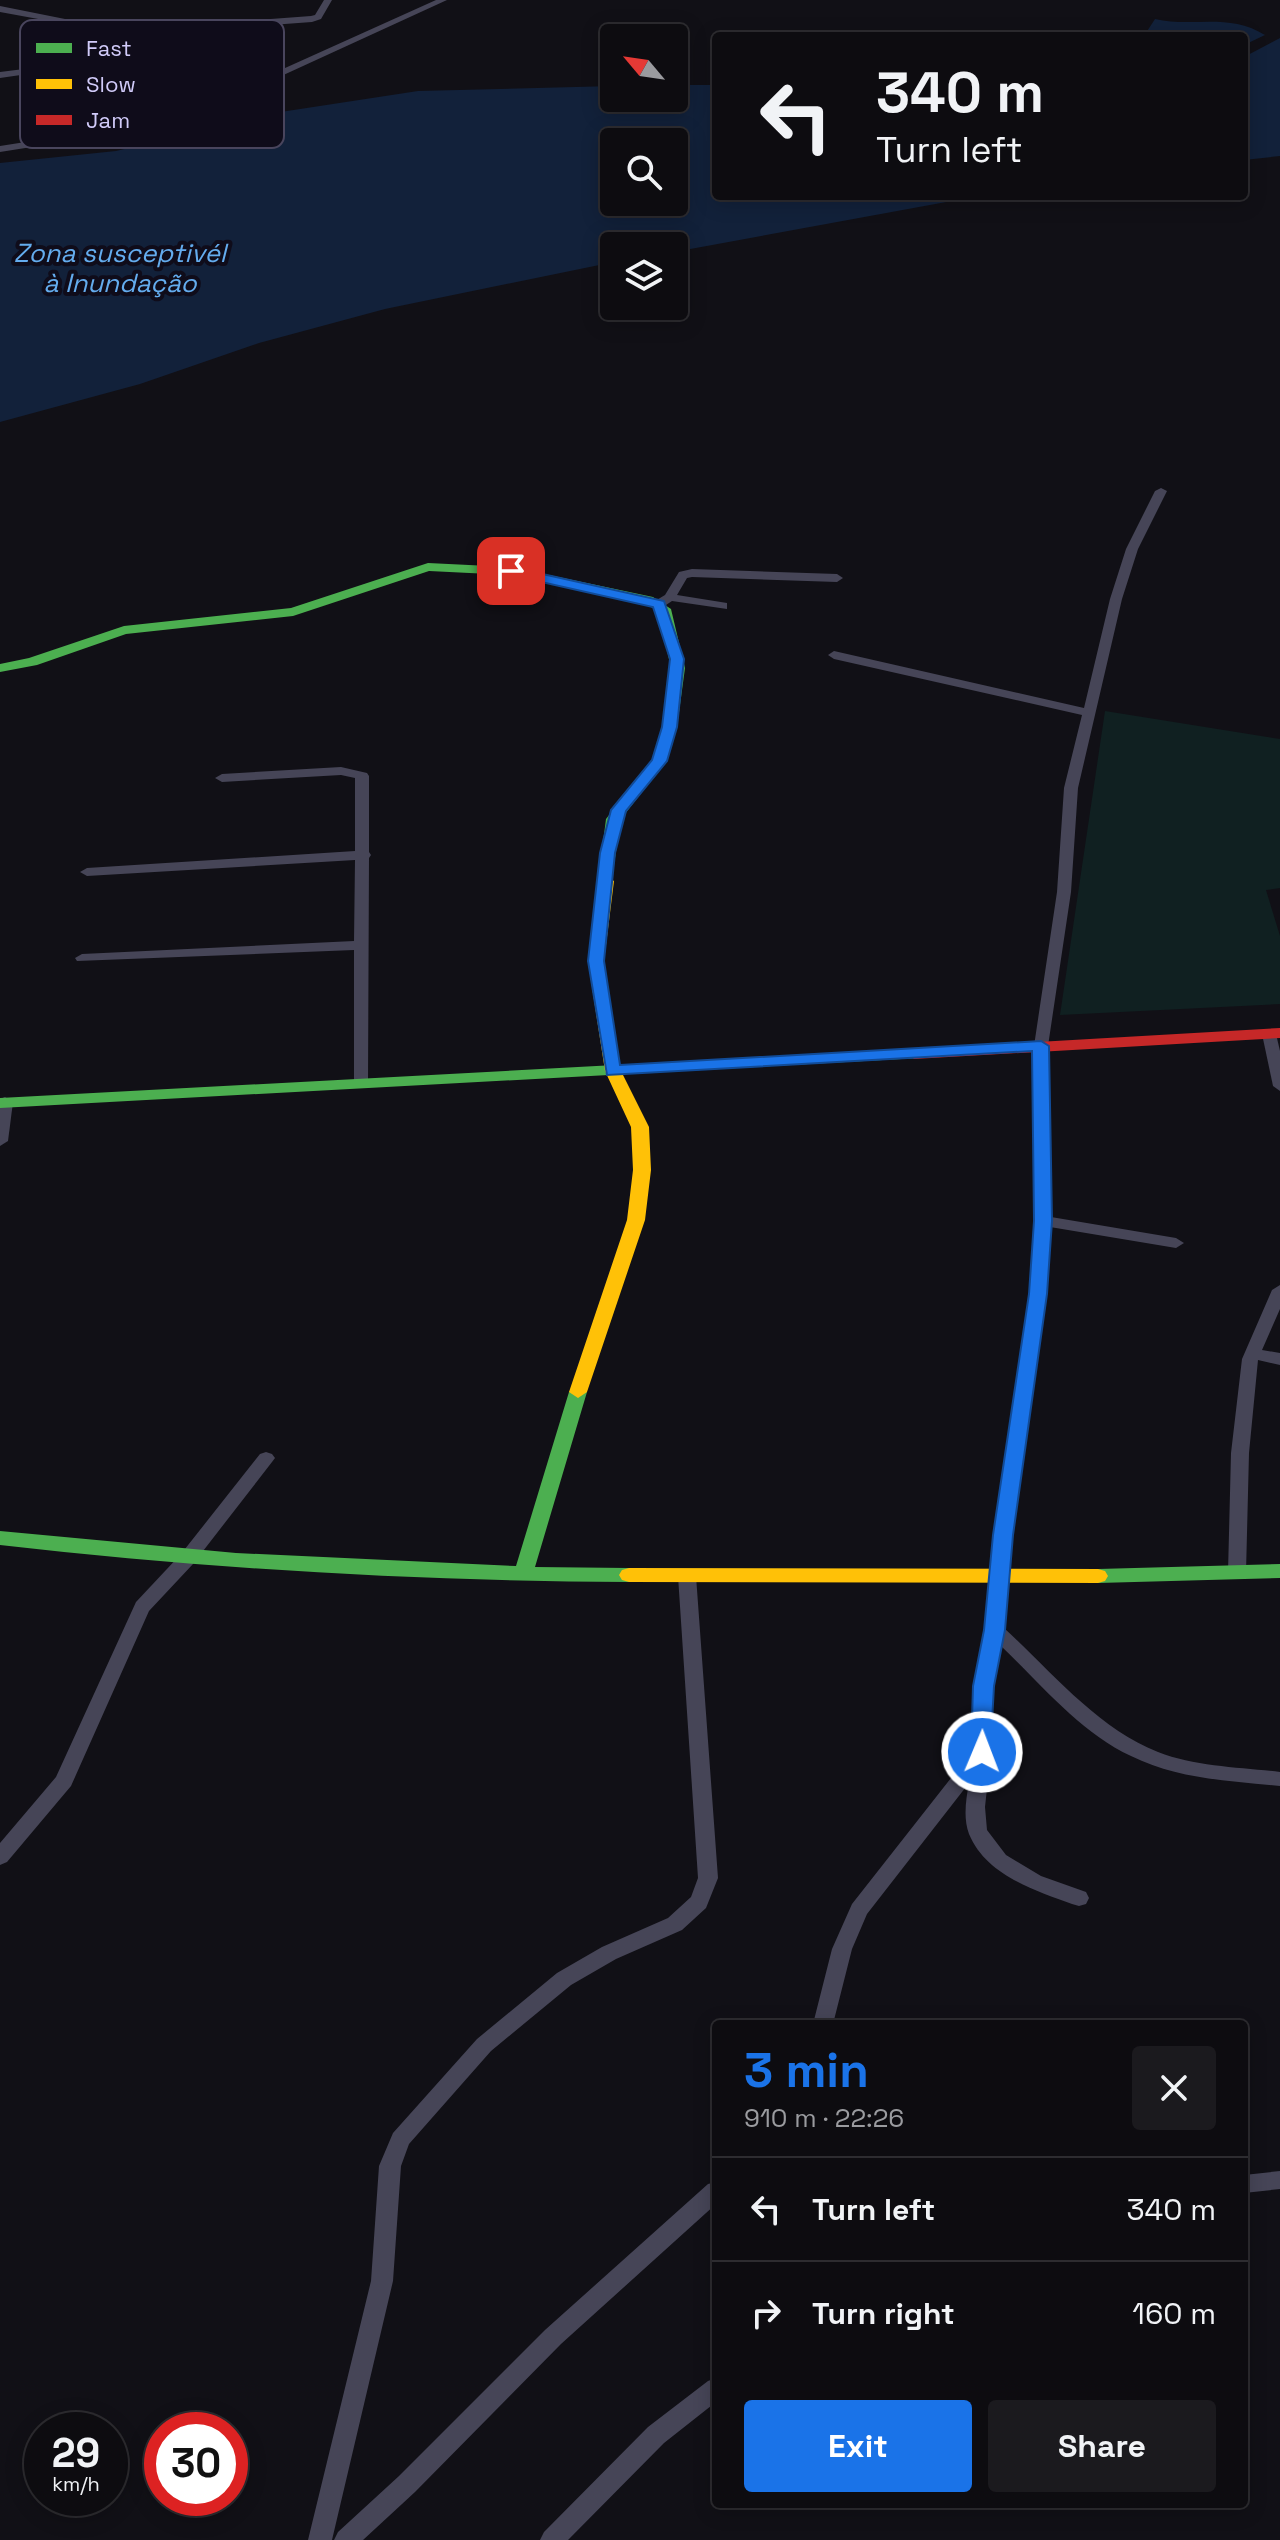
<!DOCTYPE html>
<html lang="en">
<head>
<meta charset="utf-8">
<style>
	body { margin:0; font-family:"Space Grotesk",sans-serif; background:#1b1a1e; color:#f1f3f6; height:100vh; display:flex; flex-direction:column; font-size:30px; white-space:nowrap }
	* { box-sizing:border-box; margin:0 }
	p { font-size:26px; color:#9a9b9f }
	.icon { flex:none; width:44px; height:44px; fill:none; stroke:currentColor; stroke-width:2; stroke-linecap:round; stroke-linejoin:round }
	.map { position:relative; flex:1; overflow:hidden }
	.side { position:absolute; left:712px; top:2020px; width:536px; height:488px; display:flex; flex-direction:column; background:#0d0c10; border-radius:8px; box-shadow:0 4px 20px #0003,0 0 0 2px #2d2c30 }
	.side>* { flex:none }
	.top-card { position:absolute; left:712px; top:32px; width:536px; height:168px; border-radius:8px; box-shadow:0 4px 20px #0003,0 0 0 2px #2d2c30; background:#0d0c10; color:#f1f3f6; overflow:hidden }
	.needle { width:52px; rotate:299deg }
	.fabs { position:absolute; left:600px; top:24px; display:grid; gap:16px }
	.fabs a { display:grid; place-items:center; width:88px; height:88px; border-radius:8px; background:#0d0c10; box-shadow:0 4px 20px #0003,0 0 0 2px #2d2c30; font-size:40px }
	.speed { position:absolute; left:24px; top:2412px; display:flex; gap:16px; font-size:40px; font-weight:700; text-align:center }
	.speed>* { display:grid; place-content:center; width:104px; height:104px; border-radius:50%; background:#0d0c10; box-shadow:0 4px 20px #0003,0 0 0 2px #2d2c30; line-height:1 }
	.speed small { font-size:20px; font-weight:400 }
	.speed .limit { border:12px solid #d22; background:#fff; color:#111 }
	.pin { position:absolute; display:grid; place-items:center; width:68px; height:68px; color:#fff; margin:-34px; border-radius:16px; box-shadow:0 4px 12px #0006 }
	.me { position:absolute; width:88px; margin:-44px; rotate:1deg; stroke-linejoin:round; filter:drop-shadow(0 0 6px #0008) }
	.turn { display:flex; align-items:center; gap:28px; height:168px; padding:0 32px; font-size:36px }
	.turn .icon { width:104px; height:104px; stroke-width:2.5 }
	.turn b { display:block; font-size:56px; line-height:68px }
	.round { display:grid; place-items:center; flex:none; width:84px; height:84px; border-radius:8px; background:#1b1a1e }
	.headline { display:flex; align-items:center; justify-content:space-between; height:136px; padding:0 32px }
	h1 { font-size:48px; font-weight:700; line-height:60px; color:#1a73e8 }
	.button { display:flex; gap:16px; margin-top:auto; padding:16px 32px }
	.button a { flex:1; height:92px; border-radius:8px; background:#1a73e8; color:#fff; font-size:32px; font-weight:700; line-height:92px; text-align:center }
	.button a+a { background:#1b1a1e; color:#f1f3f6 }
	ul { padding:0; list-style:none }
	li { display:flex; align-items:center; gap:24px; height:104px; padding:0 32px; border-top:2px solid #2d2c30 }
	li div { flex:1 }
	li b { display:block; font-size:30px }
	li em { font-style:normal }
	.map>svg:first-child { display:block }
	.green { fill:#102021 }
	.water { fill:#12213a; fill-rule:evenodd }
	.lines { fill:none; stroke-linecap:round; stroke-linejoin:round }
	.street { fill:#464557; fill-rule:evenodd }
	.fast { fill:#4caf50; fill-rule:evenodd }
	.slow { fill:#ffc107; fill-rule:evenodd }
	.jam { fill:#c62828; fill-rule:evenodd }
	.route { fill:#1a73e8; stroke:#114b97; stroke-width:2 }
	.labels { text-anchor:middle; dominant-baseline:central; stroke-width:8; stroke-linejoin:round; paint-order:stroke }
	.far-water-label { font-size:26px; font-style:italic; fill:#64acee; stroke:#0f0c1a }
	.key { fill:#0f0c1a; stroke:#49455d; stroke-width:2 }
	.key-label { font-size:22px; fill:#d1cbf9 }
</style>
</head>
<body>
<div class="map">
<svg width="1280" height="2540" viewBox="0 0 1280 2540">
	<rect width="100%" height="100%" fill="#111016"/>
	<polygon class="green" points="1105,711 1280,739 1280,888 1266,890 1280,936 1280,1004 1060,1015"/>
	<g class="water">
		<path d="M1155,19c37,9 73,-7 110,16l-21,10v-9h-100z"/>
		<polygon points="1280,38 1280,156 1244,160 1244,57"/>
		<path d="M674,85h42v111h263l-305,56v-6h-60v16l-229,47 -126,34 -119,41 -140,38v-259l116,-12 158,-38 144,-22 196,-5v12h60zM614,142h60v60h-60z"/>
	</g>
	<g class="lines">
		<g class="street">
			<polygon points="324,0 332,0 321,19 312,22 231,28 129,43 69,68 0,78 0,72 64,64 119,41 60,23 0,12 0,6 65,19 127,38 231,22 311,16 315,15"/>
			<polygon points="436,0 447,0 209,109 158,127 0,152 0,146 153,122 203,105"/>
			<path d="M1161,488l6,3 -29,58 -16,50 -44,189 -7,104 -23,154 3,171 125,21 8,5 -8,5 -126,-21 -4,67 -34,241 -8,93c47,43 93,100 154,124 38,15 82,15 122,20v14c-50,-5 -103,-7 -149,-30 -51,-24 -90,-72 -130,-110l-9,40 -1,66 -6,55 2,23 19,25 35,21 45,16 3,6 -3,6 -7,2 -7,-2c-38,-14 -86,-29 -103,-70 -6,-16 -3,-35 0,-51l-102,131 -15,35 -19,75h-20l19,-75 20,-45 121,-154 1,-64 12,-56 8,-95 36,-241 5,-73 -1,-175 23,-154 7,-104 18,-73 -248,-56 -6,-4 6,-4 250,57 26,-109 16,-50 29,-58z"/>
			<polygon points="692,569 837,574 843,578 837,582 692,577 687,578 677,595 727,603 727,609 672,601 663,607 655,607 655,601 665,595 679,572"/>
			<polygon points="341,767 367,773 369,776 369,852 371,855 369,858 368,1084 366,1087 356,1087 354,1084 354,950 77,961 75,958 82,954 354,941 355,860 87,876 80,872 87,868 355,851 355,778 341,775 222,782 215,778 222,774"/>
			<polygon points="1269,1030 1276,1034 1280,1051 1280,1091 1273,1086 1262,1034"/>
			<polygon points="5,1097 13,1102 8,1141 0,1146 0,1099"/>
			<polygon points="1280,1285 1280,1309 1262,1350 1280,1353 1280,1365 1258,1360 1249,1453 1246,1573 1243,1578 1231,1578 1228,1573 1231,1453 1242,1359 1272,1290"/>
			<polygon points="266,1452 272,1454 275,1458 272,1462 193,1564 149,1611 71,1786 7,1862 0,1865 0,1843 56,1777 136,1602 181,1554 260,1454"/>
			<polygon points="687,1570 693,1571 696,1576 718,1878 706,1908 682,1930 616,1959 571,1985 491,2051 409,2144 401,2166 393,2281 332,2540 308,2540 371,2281 379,2166 393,2133 477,2039 557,1973 602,1947 668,1918 691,1897 698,1878 678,1576 681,1571"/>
			<polygon points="1280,2171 1280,2189 1244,2193 1244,2175"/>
			<polygon points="716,2182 716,2204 561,2344 415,2492 363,2540 334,2540 338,2532 399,2476 545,2330 708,2184"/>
			<polygon points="716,2378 716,2402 664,2443 568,2540 540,2540 544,2532 648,2427 708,2381"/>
		</g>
		<g class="fast">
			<polygon points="428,563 511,567 653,597 671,609 685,668 677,727 666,761 621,819 611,884 601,884 598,881 606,819 652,760 663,727 671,668 658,611 644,603 511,575 429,571 293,616 126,634 37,665 0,672 0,664 29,658 124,626 291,608"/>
			<polygon points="914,1049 922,1054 920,1058 0,1108 0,1098"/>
			<path d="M578,1386l9,6 -52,175 94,1 7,2 3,5 -3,5 -7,2c-210,-1 -420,-13 -629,-37v-14l236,22 280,13 53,-174z"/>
			<polygon points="1280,1564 1280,1578 1098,1583 1091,1581 1088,1576 1091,1571 1098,1569"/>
		</g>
		<g class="slow">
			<polygon points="606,876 614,881 604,961 621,1071 649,1127 651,1170 645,1220 587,1392 578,1398 569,1392 627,1220 633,1170 631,1127 605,1071 588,961 598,881"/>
			<polygon points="629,1568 1098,1569 1105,1571 1108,1576 1105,1581 1098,1583 629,1582 622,1580 619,1575 622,1570"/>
		</g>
		<polygon class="jam" points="1280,1028 1280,1038 914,1059 906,1054 914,1049"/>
	</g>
	<polygon class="route" points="511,567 664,601 684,659 677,727 667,761 626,811 615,853 604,961 620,1065 1041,1041 1049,1046 1052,1221 1047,1294 1013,1535 1005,1630 994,1686 990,1758 974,1758 971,1752 973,1686 984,1630 993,1535 1029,1294 1034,1221 1032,1051 607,1075 588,961 600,853 611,810 652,760 662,727 670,659 653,607 506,574 506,568"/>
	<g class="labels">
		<g class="far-water-label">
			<text x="120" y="253">Zona susceptivél<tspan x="120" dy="30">à Inundação</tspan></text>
		</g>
	</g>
	<rect x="20" y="20" width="264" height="128" rx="12" class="key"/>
	<rect x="36" y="43" width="36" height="10" fill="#4caf50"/>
	<rect x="36" y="79" width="36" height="10" fill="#ffc107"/>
	<rect x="36" y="115" width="36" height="10" fill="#c62828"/>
	<g class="key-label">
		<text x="86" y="56">Fast</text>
		<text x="86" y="92">Slow</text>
		<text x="86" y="128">Jam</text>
	</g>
</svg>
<div class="fabs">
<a><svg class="needle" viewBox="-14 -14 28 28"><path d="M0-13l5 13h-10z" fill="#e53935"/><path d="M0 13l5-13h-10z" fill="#9a9b9f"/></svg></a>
<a><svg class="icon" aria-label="search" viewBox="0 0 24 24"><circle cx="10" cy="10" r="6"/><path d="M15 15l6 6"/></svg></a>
<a><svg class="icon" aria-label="layers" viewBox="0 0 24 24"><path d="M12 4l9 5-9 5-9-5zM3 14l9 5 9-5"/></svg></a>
</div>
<div class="speed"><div>29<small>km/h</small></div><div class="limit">30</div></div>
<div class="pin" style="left:511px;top:571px;background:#d93025"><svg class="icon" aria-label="arrive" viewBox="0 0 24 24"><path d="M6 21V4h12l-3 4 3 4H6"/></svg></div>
<svg class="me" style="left:982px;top:1752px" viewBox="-20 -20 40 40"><circle r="17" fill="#1a73e8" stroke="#fff" stroke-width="3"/><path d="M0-11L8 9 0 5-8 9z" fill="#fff"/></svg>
<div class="top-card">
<div class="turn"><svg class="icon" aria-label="left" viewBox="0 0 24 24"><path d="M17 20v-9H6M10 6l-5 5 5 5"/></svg><div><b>340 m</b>Turn left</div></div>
</div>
<section class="side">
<div class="headline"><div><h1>3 min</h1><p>910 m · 22:26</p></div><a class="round"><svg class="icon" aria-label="close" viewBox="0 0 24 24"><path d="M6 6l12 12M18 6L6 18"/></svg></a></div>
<ul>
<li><svg class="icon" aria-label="left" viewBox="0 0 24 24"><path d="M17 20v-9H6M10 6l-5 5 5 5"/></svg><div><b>Turn left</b></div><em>340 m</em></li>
<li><svg class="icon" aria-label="right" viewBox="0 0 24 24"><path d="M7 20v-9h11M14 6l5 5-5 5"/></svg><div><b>Turn right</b></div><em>160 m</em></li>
</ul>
<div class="button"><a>Exit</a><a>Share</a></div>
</section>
</div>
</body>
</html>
